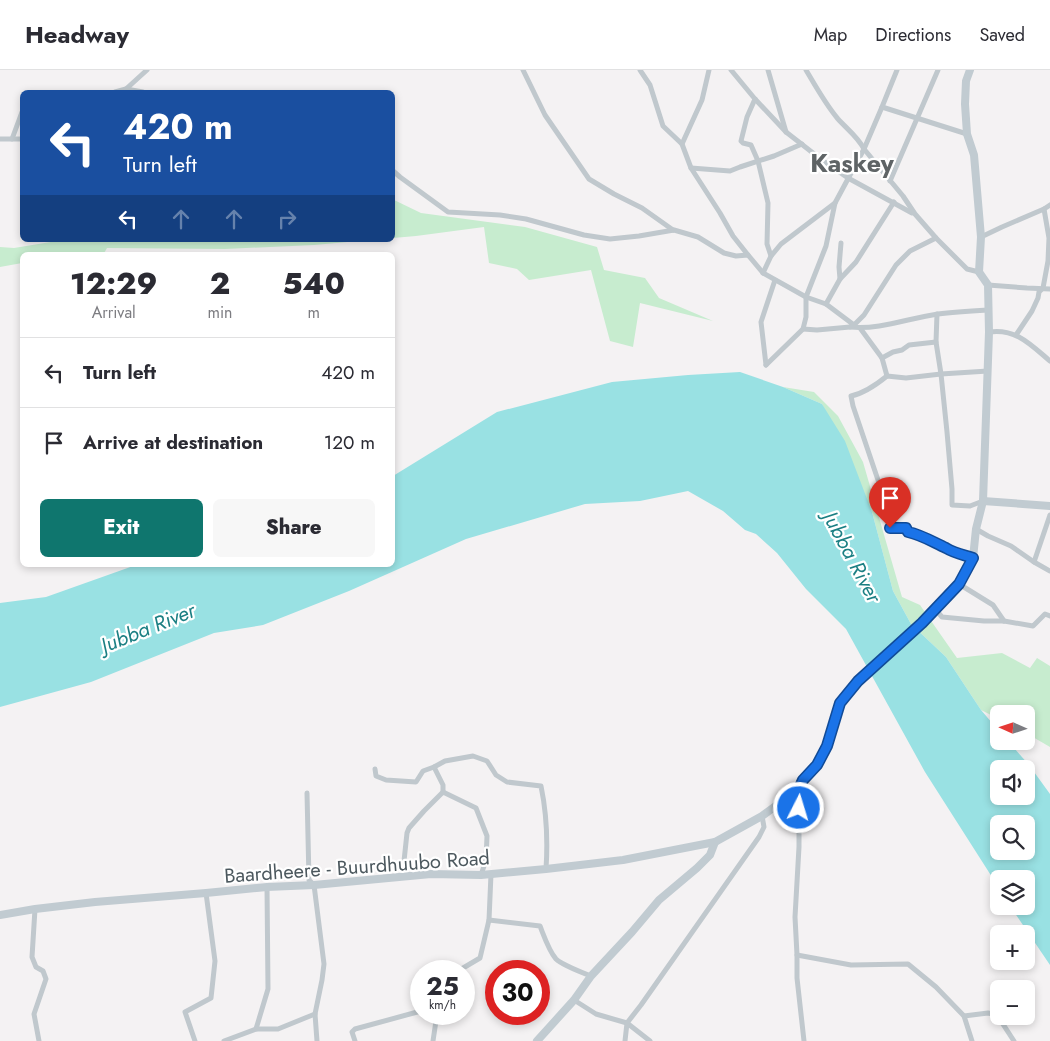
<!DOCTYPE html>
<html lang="en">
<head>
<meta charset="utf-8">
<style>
	body { margin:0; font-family:Jost,sans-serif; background:#f7f7f7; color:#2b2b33; height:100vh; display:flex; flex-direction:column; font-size:19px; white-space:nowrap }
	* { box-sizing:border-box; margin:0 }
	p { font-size:16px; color:#7c7c81 }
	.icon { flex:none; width:28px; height:28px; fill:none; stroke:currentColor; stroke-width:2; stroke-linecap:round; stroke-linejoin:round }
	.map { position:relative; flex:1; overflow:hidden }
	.side { position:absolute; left:20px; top:182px; width:375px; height:315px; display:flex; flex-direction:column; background:#fff; border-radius:8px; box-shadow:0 2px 8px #0003 }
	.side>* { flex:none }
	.guide { position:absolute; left:20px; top:20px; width:375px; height:152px; border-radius:8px; box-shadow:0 2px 8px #0003; background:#1a4fa0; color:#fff; overflow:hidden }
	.needle { width:32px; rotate:273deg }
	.fabs { position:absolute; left:990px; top:635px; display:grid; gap:10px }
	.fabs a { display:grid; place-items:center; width:45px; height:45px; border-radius:8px; background:#fff; box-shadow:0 2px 8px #0003; font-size:25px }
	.speed { position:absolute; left:410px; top:890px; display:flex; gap:10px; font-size:25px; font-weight:700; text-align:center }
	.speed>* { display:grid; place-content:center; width:65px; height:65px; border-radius:50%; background:#fff; box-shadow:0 2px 8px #0003; line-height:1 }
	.speed small { font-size:12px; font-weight:400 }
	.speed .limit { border:8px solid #d22; background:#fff; color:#111 }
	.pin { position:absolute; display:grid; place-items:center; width:42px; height:42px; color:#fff; margin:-51px -21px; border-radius:50% 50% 50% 0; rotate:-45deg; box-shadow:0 0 5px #0007 }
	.pin .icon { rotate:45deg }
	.me { position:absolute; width:55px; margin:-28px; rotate:5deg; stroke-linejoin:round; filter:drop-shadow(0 0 4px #0008) }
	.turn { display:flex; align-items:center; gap:18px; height:105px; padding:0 20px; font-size:22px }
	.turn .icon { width:65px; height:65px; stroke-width:2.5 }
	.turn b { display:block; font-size:35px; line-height:42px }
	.lanes { display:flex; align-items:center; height:48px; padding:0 20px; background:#0003; justify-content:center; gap:25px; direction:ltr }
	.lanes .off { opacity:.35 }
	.eta { display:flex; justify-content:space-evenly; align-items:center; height:85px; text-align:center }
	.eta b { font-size:30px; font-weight:800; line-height:35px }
	.cta { display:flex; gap:10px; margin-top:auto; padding:10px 20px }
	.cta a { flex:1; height:58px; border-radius:8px; background:#0f766e; color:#fff; font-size:20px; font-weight:800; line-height:58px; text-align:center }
	.cta a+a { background:#f7f7f7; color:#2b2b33 }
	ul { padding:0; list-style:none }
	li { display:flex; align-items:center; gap:15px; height:70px; padding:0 20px; border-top:1px solid #e1e1e2 }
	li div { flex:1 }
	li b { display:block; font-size:19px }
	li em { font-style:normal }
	header { display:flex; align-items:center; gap:30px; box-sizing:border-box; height:70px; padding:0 25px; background:#fff; border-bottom:1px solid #e1e1e2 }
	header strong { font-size:24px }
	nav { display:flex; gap:28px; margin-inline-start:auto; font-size:18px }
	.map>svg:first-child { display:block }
	.green { fill:#c7eccf }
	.water { fill:#99e1e3; fill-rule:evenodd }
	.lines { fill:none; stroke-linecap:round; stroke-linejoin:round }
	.street { stroke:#c0c8cd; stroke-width:5 }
	.secondary { stroke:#c1cbd1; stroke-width:8 }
	.route-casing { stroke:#114b97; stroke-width:12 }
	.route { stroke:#1a73e8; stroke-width:9 }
	.labels { text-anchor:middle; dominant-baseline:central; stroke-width:4.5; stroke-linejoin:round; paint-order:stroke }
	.street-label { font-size:20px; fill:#4c585e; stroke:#fff }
	.water-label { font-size:21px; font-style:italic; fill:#1b7f83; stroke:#fff }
	.district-label { font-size:25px; font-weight:bold; fill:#5f6466; stroke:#fff }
</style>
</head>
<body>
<header>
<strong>Headway</strong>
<nav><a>Map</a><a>Directions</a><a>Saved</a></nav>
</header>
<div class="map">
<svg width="1050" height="971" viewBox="0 0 1050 971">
	<rect width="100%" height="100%" fill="#f4f2f3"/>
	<g class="green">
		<polygon points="392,129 421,143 525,157 597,177 604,200 645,208 659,228 713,251 640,233 633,277 610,271 591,200 529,210 517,199 489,193 484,157 416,166 393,168"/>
		<polygon points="63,170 370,170 314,175 225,179 107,178 103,185 22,185 22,193 0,197 0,177 14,178"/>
		<polygon points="783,317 814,322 838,346 863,392 902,527 920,535 957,588 1002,583 1030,598 1037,588 1050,596 1050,677 1026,663 1026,644 999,644 999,649 981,640 946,587 911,554 893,521 872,442 822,334"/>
	</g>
	<path class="water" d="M740,302l43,15 39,17 23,37 27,71 21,79 18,33 35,33 35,53 18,21v10h9l21,24 21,29v171l-40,-59h16v-27h-27v9l-74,-116 -79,-143 -40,-40 -29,-36 -21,-19 -11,-4 -22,-19 -35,-20 -48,10 -55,3 -119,35 -117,52 -86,34 -49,8 -123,49 -91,25v-104l46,-6 90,-32h256l1,-89 104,-64 115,-30 76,-7zM999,699h27v27h-27zM999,754h27v27h-27z"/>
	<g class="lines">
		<g class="street">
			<polyline points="523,0 545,45 589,109 614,124 642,138 673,160"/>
			<polyline points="640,0 650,15 663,56 682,74 691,98 720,143 733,166 748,185"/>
			<polyline points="731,0 755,29 786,62 822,90 848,108 912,143"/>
			<polyline points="768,0 786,62"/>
			<path d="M806,0c10,17 20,35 32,49 9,10 20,18 26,30l39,47 12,18 21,24 31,31 12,3"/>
			<polyline points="115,22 126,19"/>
			<polyline points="143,22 126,19 147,0"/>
			<polyline points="755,29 747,47 741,71 743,73 751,75 758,91 768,133 767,174 771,186"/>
			<polyline points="882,37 967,64"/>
			<polyline points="0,69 22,69"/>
			<polyline points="12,69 22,42"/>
			<polyline points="682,74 702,30 709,0"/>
			<polyline points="691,98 730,101 740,97 774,86 802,74"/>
			<path d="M392,100l8,7 48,35 52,3 26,4 58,16 26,4 29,-3 35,-6 24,7 26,16 12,3 12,-1 15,18 43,24 20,7 28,21 -4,2c30,3 59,-9 88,-13 16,-2 33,-3 50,-4"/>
			<polyline points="890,111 938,0"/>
			<polyline points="981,167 1002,157 1044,139 1050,135"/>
			<polyline points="763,203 771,186 781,174 835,133"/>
			<polyline points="840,209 856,192 894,132"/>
			<polyline points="988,215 1027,218 1050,219"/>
			<polyline points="826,234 840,209 839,197 841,173"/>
			<polyline points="937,244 936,272 941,304 947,362 952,419 952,435 970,436 983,431"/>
			<polyline points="854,255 864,245 896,195 910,181 936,168"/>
			<polyline points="860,258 882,288 893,282 902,280 909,275 936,272"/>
			<polyline points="803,259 817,260 850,257"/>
			<path d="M989,262c27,-4 42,13 61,29"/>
			<polyline points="1016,265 1032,241 1038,228 1039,222 1043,218 1048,191 1049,168 1044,139"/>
			<polyline points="882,288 887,306"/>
			<polyline points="766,295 803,259 806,247 806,227 826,176 835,133 864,79 882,37 897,0"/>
			<polyline points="766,295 761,252 775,210"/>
			<polyline points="976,459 988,466 1011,476 1034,492 1050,501"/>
			<path d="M973,488c-9,-3 -19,-5 -27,-10 -13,-6 -24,-13 -38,-16l-2,-3 -17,-2 -10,-44 -26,-77 -2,-10c14,-3 25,-11 36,-20l19,2 35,-4 47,-3"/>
			<polyline points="1034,492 1050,445"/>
			<polyline points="959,514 993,535 1004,551"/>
			<polyline points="935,539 942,547 984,551 1004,551 1033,556 1045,544 1050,546"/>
			<polyline points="434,697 443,715 443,722"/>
			<path d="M375,699l1,7 10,4 30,2 7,-11 11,-4 11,-6 28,-5 14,5 9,14 11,7 34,4c6,29 7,53 5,83"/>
			<polyline points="799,719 799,777 795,847 797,885 797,908 804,971"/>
			<polyline points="307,723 309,810 314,815 324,894 322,910 315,944 317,971"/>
			<polyline points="405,807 404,791 407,763 409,758 424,741 443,722 476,738 487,766 486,790 481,805"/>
			<polyline points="35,839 32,887 36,897 43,901 46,909 34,944 39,971"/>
			<path d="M489,850l51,6c4,10 9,25 16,33 5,5 27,14 35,17"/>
			<polyline points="797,885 851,895 908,894 936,917 964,946 972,971"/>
			<polyline points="458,901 480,888 489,850 491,804"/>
			<polyline points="574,930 596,944 627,953 650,971"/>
			<polyline points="964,946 988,943 997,945 1014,971"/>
			<polyline points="256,959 268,919 267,817"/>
			<polyline points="195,971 185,942 211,928 215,891 206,823"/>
			<polyline points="224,971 256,959 278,959 315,944"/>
			<polyline points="355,971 352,962 355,959 421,941"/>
			<polyline points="433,971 437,944"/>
			<polyline points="625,971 627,953 641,935 759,767 764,757 762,746"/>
		</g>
		<g class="secondary">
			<polyline points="983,431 1050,436"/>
			<polyline points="0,845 35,839 95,832 206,823 267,817 314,815 431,804 481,805 546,799 623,790 715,772"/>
			<polyline points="537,971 574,930 591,906 632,862 659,830 697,798 710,785 715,772 762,746 799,719 803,710 817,695 827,676 840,633 858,611 922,553 959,514 973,488 976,459 983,431 989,262 988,215 979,202 981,167 974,85 967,64 965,34 966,11 970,0"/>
		</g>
	</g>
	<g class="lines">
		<defs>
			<path id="route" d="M799,738v-19l4,-9 14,-15 10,-19 13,-43 18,-22 64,-58 37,-39 14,-26c-9,-3 -19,-5 -27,-10 -13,-6 -24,-13 -38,-16l-2,-4h-16"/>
		</defs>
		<use href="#route" class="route-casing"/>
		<use href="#route" class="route"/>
	</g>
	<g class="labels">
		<g class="street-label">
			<text transform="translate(357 797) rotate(-4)">Baardheere - Buurdhuubo Road</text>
		</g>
		<g class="water-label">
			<text transform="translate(852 487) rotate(62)">Jubba River</text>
			<text transform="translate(148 558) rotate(-22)">Jubba River</text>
		</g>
		<g class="district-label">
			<text x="852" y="93">Kaskey</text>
		</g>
	</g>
</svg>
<div class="fabs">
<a><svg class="needle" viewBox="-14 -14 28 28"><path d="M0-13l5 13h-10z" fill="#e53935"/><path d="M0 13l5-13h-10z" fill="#7c7c81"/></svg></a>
<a><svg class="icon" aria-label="sound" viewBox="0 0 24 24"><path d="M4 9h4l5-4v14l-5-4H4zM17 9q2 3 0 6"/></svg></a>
<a><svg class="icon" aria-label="search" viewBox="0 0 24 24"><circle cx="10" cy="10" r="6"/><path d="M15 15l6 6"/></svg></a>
<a><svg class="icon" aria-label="layers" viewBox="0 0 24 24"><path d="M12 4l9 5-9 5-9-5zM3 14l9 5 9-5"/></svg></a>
<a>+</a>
<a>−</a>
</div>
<div class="speed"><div>25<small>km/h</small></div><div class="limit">30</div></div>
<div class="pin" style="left:890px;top:458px;background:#d93025"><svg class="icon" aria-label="arrive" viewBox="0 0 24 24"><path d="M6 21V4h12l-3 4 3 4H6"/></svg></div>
<svg class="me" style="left:799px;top:738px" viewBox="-20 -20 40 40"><circle r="17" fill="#1a73e8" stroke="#fff" stroke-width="3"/><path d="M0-11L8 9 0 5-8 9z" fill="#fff"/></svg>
<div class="guide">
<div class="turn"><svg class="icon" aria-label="left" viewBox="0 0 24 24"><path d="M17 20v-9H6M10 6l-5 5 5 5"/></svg><div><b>420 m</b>Turn left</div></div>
<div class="lanes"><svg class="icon" aria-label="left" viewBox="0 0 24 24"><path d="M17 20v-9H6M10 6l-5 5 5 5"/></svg><svg class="icon off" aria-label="ahead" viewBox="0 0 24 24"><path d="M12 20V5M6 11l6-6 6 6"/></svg><svg class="icon off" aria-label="ahead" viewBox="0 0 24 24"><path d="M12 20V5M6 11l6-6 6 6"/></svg><svg class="icon off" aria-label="right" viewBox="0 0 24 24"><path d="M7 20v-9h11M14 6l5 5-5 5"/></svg></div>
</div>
<section class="side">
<div class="eta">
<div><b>12:29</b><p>Arrival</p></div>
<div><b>2</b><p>min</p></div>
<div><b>540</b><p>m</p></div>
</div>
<ul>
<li><svg class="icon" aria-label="left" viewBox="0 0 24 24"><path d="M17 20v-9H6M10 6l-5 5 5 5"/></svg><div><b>Turn left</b></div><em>420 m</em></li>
<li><svg class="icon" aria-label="arrive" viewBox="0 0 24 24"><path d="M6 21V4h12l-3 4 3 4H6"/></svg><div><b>Arrive at destination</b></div><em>120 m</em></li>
</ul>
<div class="cta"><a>Exit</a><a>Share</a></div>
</section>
</div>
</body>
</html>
